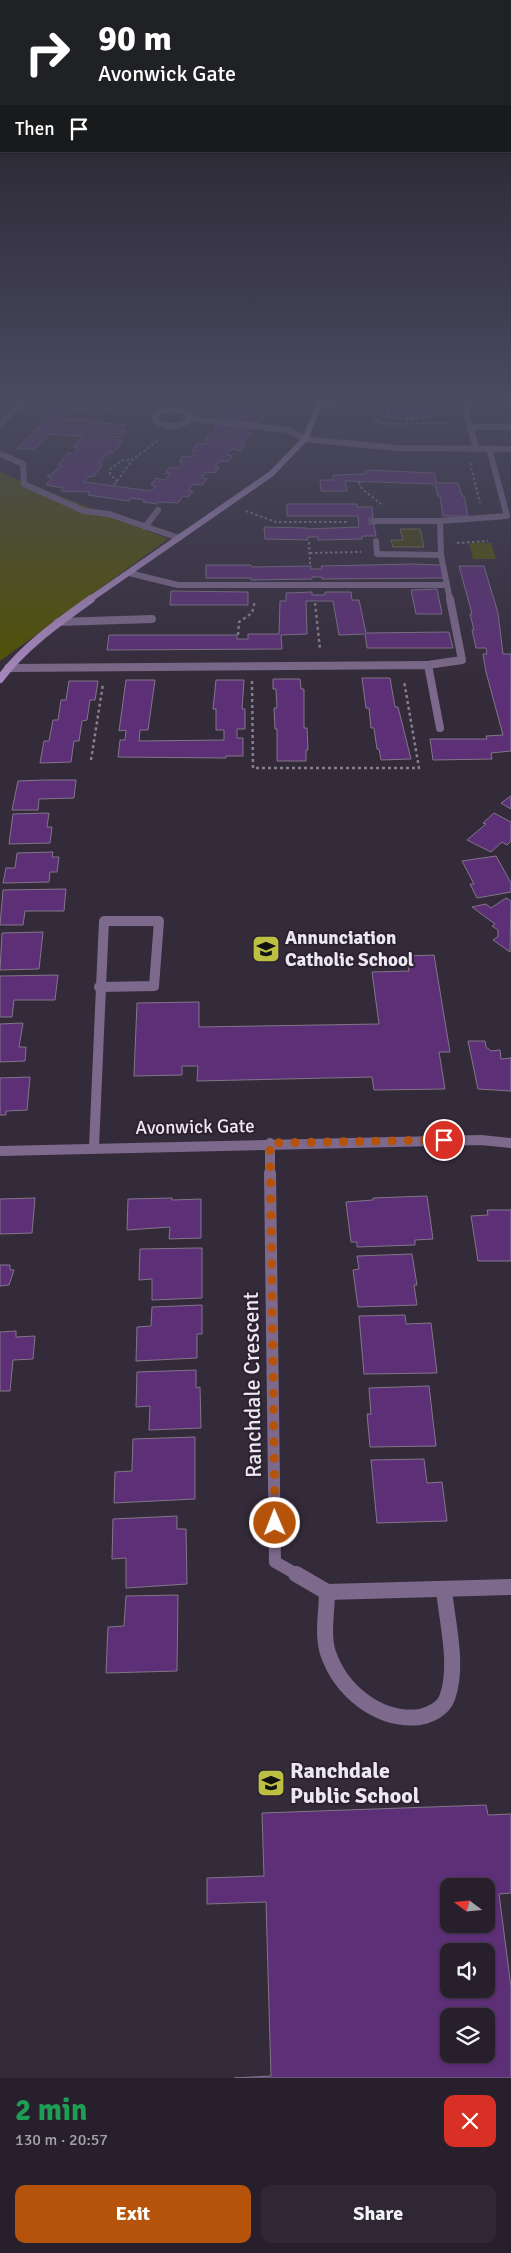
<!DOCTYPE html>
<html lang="en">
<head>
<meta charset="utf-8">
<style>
	body { margin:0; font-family:Signika,sans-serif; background:#2f2834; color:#f1f3f6; height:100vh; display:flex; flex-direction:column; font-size:19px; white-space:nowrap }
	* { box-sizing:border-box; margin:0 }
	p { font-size:16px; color:#a4a3a9 }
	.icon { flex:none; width:28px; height:28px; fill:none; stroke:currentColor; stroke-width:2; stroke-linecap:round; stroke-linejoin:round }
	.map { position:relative; height:2078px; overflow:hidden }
	.panel { display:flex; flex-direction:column; background:#27202c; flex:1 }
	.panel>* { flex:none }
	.top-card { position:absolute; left:0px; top:0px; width:511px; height:152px; box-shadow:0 1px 4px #0004,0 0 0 1px #433e48; background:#202124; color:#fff; overflow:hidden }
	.needle { width:32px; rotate:286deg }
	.buttons { position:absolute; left:440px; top:1878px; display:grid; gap:10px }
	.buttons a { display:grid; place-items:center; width:55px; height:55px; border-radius:10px; background:#27202c; box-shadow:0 1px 4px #0004,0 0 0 1px #433e48; font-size:25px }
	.pin { position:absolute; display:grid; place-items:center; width:42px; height:42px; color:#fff; margin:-21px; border:2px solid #fff; border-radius:50%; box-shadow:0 1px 5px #0007 }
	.me { position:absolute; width:55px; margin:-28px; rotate:359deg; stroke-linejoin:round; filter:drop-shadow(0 0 4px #0008) }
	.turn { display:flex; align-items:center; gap:18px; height:105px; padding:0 15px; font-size:22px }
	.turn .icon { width:65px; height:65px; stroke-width:2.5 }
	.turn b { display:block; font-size:35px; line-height:42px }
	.then { display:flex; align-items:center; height:48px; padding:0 15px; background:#0003; gap:10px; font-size:19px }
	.round { display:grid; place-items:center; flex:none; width:52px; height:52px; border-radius:10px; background:#2f2834 }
	.headline { display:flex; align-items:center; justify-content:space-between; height:85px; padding:0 15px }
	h1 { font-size:30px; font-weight:700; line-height:38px; color:#1e9e55 }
	.button { display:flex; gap:10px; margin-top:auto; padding:10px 15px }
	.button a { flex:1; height:58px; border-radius:10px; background:#b45309; color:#fff; font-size:20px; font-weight:700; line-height:58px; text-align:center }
	.button a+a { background:#2f2834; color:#f1f3f6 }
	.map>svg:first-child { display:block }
	.green { fill:#515200 }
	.water { fill:#44450d; stroke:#777651 }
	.building { fill:#5d2f77; stroke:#817688; fill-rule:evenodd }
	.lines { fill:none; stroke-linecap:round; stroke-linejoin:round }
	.path-far1 { stroke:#877f8c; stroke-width:2; stroke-dasharray:2.5 2.5; stroke-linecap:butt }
	.path { stroke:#877f8c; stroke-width:2.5; stroke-dasharray:3 3; stroke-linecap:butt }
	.lane-far3 { stroke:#7d698b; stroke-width:6 }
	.lane-far2 { stroke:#7d698b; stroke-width:8 }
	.lane-far1 { stroke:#7d698b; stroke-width:10 }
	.lane { stroke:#7d698b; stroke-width:16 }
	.street-far3 { stroke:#7d698b; stroke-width:6 }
	.street-far2 { stroke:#7d698b; stroke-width:10 }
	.street-far1 { stroke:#7d698b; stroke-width:12 }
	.street { stroke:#7d698b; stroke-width:16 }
	.secondary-far1 { stroke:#a989be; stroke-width:6 }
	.secondary { stroke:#a989be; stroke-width:8 }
	.route { stroke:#b45309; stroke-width:9; stroke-dasharray:0 16.2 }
	.labels { text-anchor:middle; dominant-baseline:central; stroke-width:4; stroke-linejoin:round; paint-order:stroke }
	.poi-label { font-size:19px; font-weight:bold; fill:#ede7f1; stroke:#2a2230; text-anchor:start }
	.street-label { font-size:19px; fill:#ede7f1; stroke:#2a2230 }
	.near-street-label { font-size:22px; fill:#ede7f1; stroke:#2a2230 }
	.near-poi-label { font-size:22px; font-weight:bold; fill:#ede7f1; stroke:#2a2230; text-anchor:start }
</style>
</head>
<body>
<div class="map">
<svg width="511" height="2078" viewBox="0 0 511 2078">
	<rect width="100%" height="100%" fill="#342b3a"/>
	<g class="green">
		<polygon points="0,472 168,539 0,661"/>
		<polygon points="469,543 491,543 496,559 473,559"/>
	</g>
	<polygon class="water" points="400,529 420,529 424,547 393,547 391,540 403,540"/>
	<g class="building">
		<polygon points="66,397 84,397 63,419 75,420 77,418 102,422 100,423 126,425 121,430 126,431 123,435 115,433 113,436 121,437 118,441 123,441 113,453 108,452 99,464 103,464 93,477 89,476 84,482 151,491 156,486 151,485 156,478 165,480 170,474 165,473 170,467 179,468 183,462 179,462 183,456 192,457 196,451 192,451 196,445 207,443 209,440 205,440 209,433 213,434 217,429 213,428 221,417 225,418 229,413 225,412 229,407 233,407 235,404 227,403 231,397 273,397 271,401 266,400 263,405 271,406 267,412 263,411 259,416 264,417 260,422 256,422 248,433 252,433 241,444 245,444 241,451 232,449 227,455 232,456 228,462 219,461 215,466 219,467 215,473 206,472 201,478 207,479 202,485 193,484 188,490 193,491 188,497 183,496 178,503 159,502 157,504 143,502 145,500 131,498 129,501 88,495 90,492 61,491 63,488 46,485 52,478 47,477 62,466 58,465 68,453 73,454 78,448 73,447 83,436 49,434 34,449 16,449 35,430 40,428 37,428 42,422 38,421 48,410 52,411 57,406 60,406"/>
		<polygon points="385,397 426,397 431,418 389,418"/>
		<polygon points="365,470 434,473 437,483 458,483 462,496 464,496 468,516 443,516 440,496 438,496 435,484 345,481 347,491 321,491 320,480 333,480 333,475 366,474"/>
		<polygon points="287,504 357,504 357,507 372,507 373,518 369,518 369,524 374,524 376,536 362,536 362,539 318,540 318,537 308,537 308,540 265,539 264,527 307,528 307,529 359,527 358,516 287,516"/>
		<polygon points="411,564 441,565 444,578 322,579 322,577 312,577 312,579 251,580 251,578 206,578 206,565 251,565 252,567 311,566 311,569 322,569 321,566"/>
		<polygon points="459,566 484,566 498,613 503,654 511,654 511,751 491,753 492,759 433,760 430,739 487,739 486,736 503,735 486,672 483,654 487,654 486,648 476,648 472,630 474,630 470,614 472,614"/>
		<polygon points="437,589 442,614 416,614 411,590"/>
		<polygon points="171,591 248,592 248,605 170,605"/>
		<polygon points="312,592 312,595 325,595 325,592 351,592 352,600 359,600 366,633 449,632 453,648 367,648 365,634 339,635 333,601 306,601 307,634 281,635 282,649 107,650 109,635 237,635 237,639 248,639 248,634 279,634 280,601 286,601 286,593"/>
		<polygon points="362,678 390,678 395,707 398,707 411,759 381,760 379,749 377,749 374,728 371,728 369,708 366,708"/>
		<polygon points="273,679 300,679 301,689 304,689 304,728 307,728 308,750 306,750 306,761 277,761 277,729 275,729 274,708 277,708 276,689 273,689"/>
		<polygon points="126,680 155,680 148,730 140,730 139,741 224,740 224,730 216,730 216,709 213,709 216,680 244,680 242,709 245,709 245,729 237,729 237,738 243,738 243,756 226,756 226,758 118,757 120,740 125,740 126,730 119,731"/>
		<polygon points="69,681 98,681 95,700 90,700 87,720 82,721 79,741 74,741 71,762 40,763 44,741 49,741 53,720 58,720 61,700 66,700"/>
		<polygon points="46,780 76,780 74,798 39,799 38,810 12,810 18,781"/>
		<polygon points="511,796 511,809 501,803"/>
		<polygon points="49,813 47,827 52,827 50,843 9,844 13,814"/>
		<polygon points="494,813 511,822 511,841 507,845 502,842 491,852 467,840 486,824 483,823"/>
		<polygon points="53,852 52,857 59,857 57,872 50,872 49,882 3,883 6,868 15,868 17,853"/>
		<polygon points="496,856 511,883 511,892 477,898 470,884 474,884 462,861"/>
		<polygon points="66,889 64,911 25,911 23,925 0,925 3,890"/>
		<polygon points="506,898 511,901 510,952 493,940 498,937 498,930 492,926 495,924 472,907 486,904 491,908"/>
		<polygon points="43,932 39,969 0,970 2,933"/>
		<polygon points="434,955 450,1052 439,1052 445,1089 374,1090 372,1077 197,1081 198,1066 182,1066 182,1075 134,1076 137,1003 199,1002 199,1027 379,1024 372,972 409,971 406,956"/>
		<polygon points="58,975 55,1000 14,1000 12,1017 0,1017 0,976"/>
		<polygon points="23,1023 19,1047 26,1047 25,1061 0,1062 0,1024"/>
		<polygon points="468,1041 485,1041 486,1047 491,1051 500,1050 501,1059 511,1058 511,1091 478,1089"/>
		<polygon points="30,1077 27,1110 6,1111 6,1115 0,1115 0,1078"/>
		<polygon points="427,1196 433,1239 415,1240 415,1245 357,1247 357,1242 351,1242 346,1202 373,1200 373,1198"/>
		<polygon points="35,1198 32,1233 0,1234 0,1199"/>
		<polygon points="172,1198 172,1200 201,1199 201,1238 169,1239 170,1227 127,1230 128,1199"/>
		<polygon points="487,1210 511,1210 511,1261 478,1261 471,1216 488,1215"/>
		<polygon points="197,1248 202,1248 202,1298 152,1300 152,1279 139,1280 140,1249"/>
		<polygon points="412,1254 417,1285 414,1285 417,1305 358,1307 353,1270 359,1269 357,1256"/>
		<polygon points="0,1265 10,1265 10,1270 14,1270 9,1285 0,1286"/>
		<polygon points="202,1305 202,1334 197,1334 197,1358 136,1361 137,1327 151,1326 152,1307"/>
		<polygon points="405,1315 406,1324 431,1323 437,1373 364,1374 359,1316"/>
		<polygon points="16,1331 16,1337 35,1336 33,1359 13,1360 10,1391 0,1391 0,1332"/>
		<polygon points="196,1370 196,1388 200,1387 201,1428 149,1430 150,1406 136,1407 137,1372"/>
		<polygon points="429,1386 436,1446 370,1447 367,1414 371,1414 369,1388"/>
		<polygon points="195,1437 195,1499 114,1503 115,1472 132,1471 133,1439"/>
		<polygon points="424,1459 427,1483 442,1482 447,1521 377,1523 371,1460"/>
		<polygon points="177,1516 177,1529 186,1529 187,1584 126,1588 126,1558 112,1559 113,1519"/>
		<polygon points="178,1595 177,1671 106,1673 108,1627 124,1626 126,1596"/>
		<path d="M486,1805l2,10 23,-1v79l-12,1 12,93v91h-277l37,-2 -5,-174 -59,2v-26l57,-2 -2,-63zM449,1886h37v38h-37zM449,1951h37v38h-37zM449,2016h37v38h-37z"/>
	</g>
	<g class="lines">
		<g class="path-far1">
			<polyline points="78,399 98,408"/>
			<polyline points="373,407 375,420 386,424 453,423"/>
			<polyline points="70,410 98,408 139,414"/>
			<polyline points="407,424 406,419 420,419"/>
			<polyline points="470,463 480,503"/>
			<polyline points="117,482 110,473 110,469 121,461 132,459"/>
			<polyline points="359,482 362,489 381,504"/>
			<polyline points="114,485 133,459 159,440"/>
			<polyline points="246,511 276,522 348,522"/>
			<polyline points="309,542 310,564"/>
			<polyline points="457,543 488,541"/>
			<polyline points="310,553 361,552"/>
		</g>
		<g class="path">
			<polyline points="315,603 320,649"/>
			<polyline points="238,635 239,622 252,613 255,601"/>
			<polyline points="252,681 253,768 419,768 404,681"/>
			<polyline points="91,760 103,684"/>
		</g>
		<g class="lane-far3">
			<polyline points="462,397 476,448"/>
			<polyline points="319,405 362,397"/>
			<path d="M166,410h12l12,5 1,4c-12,9 -26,10 -37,0l3,-5z"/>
			<polyline points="191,419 288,430 305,439"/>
			<polyline points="0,425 27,397"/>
			<polyline points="470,427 511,427"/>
			<polyline points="0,454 23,464 24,484 84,511 109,514 179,538"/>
			<polyline points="373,521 440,521 441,555"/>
			<polyline points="440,521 507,516 489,448"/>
			<polyline points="145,527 158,510"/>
			<polyline points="376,541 377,554 441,555 450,600"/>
			<polyline points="129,573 178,585 447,585"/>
		</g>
		<g class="lane-far2">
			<polyline points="58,622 152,619"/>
			<polyline points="428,665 462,660 450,599"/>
			<polyline points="8,668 428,665 440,728"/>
		</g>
		<g class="lane-far1">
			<polygon points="104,921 159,921 154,986 101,987"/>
			<polyline points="99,987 101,987"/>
			<polyline points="94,1147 101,987"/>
		</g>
		<path class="lane" d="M327,1592c0,19 -5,42 1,61 13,38 51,69 92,64 10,-2 23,-8 27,-19 12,-32 0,-75 -3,-109"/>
		<polyline class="street-far3" points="305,439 396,448 511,449"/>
		<g class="street-far2">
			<polyline points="270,1143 270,1174"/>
			<polyline points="0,1151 481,1140 511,1143"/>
		</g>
		<polyline class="street-far1" points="270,1173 275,1562 298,1575"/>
		<polyline class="street" points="296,1574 327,1592 511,1587"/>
		<polyline class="secondary-far1" points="89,600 271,474 305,439 319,405 318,397"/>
		<path class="secondary" d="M0,679c23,-32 59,-57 91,-80"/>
	</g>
	<linearGradient id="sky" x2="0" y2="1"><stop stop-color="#1d1820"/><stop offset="0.58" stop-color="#4a4a60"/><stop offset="1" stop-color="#4a4a60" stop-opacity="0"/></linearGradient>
	<rect width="511" height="688" fill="url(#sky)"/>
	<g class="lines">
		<polyline class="route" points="275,1523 270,1143 444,1140"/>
	</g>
	<defs>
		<symbol id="school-square" viewBox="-11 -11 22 22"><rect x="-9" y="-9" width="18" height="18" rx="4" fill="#bdbf43" stroke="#2a2230"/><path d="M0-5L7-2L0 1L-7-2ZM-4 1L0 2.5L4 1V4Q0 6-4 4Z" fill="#111"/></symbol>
	</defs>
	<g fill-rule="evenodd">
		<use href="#school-square" x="250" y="933" width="32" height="32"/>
		<use href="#school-square" x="255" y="1767" width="32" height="32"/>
	</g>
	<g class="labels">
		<g class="poi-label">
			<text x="285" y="938">Annunciation<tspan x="285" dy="22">Catholic School</tspan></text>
		</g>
		<g class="street-label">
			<text transform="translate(195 1127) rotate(-1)">Avonwick Gate</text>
		</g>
		<g class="near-street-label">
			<text transform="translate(252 1385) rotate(-91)">Ranchdale Crescent</text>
		</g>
		<g class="near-poi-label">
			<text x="290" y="1770">Ranchdale<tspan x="290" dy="25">Public School</tspan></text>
		</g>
	</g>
</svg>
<div class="buttons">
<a><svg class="needle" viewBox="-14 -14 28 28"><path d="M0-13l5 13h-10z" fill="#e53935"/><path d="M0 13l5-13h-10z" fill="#a4a3a9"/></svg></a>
<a><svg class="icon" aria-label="sound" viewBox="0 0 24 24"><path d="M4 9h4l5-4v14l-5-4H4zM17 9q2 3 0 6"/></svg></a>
<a><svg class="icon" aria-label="layers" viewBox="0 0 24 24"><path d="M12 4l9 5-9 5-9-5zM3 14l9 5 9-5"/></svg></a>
</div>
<div class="pin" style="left:444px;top:1140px;background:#d93025"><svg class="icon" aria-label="arrive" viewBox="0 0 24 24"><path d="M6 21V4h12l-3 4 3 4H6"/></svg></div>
<svg class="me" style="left:275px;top:1523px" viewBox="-20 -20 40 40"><circle r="17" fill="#b45309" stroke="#fff" stroke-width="3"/><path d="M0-11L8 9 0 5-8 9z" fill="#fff"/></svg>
<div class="top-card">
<div class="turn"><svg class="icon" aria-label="right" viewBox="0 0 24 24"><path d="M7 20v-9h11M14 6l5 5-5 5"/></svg><div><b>90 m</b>Avonwick Gate</div></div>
<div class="then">Then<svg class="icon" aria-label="arrive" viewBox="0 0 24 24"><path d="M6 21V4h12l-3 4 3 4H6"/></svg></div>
</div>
</div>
<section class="panel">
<div class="headline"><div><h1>2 min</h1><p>130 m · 20:57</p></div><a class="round" style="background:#d93025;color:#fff"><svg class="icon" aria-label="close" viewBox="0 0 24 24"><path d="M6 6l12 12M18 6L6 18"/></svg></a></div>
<div class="button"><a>Exit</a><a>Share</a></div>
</section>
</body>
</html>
